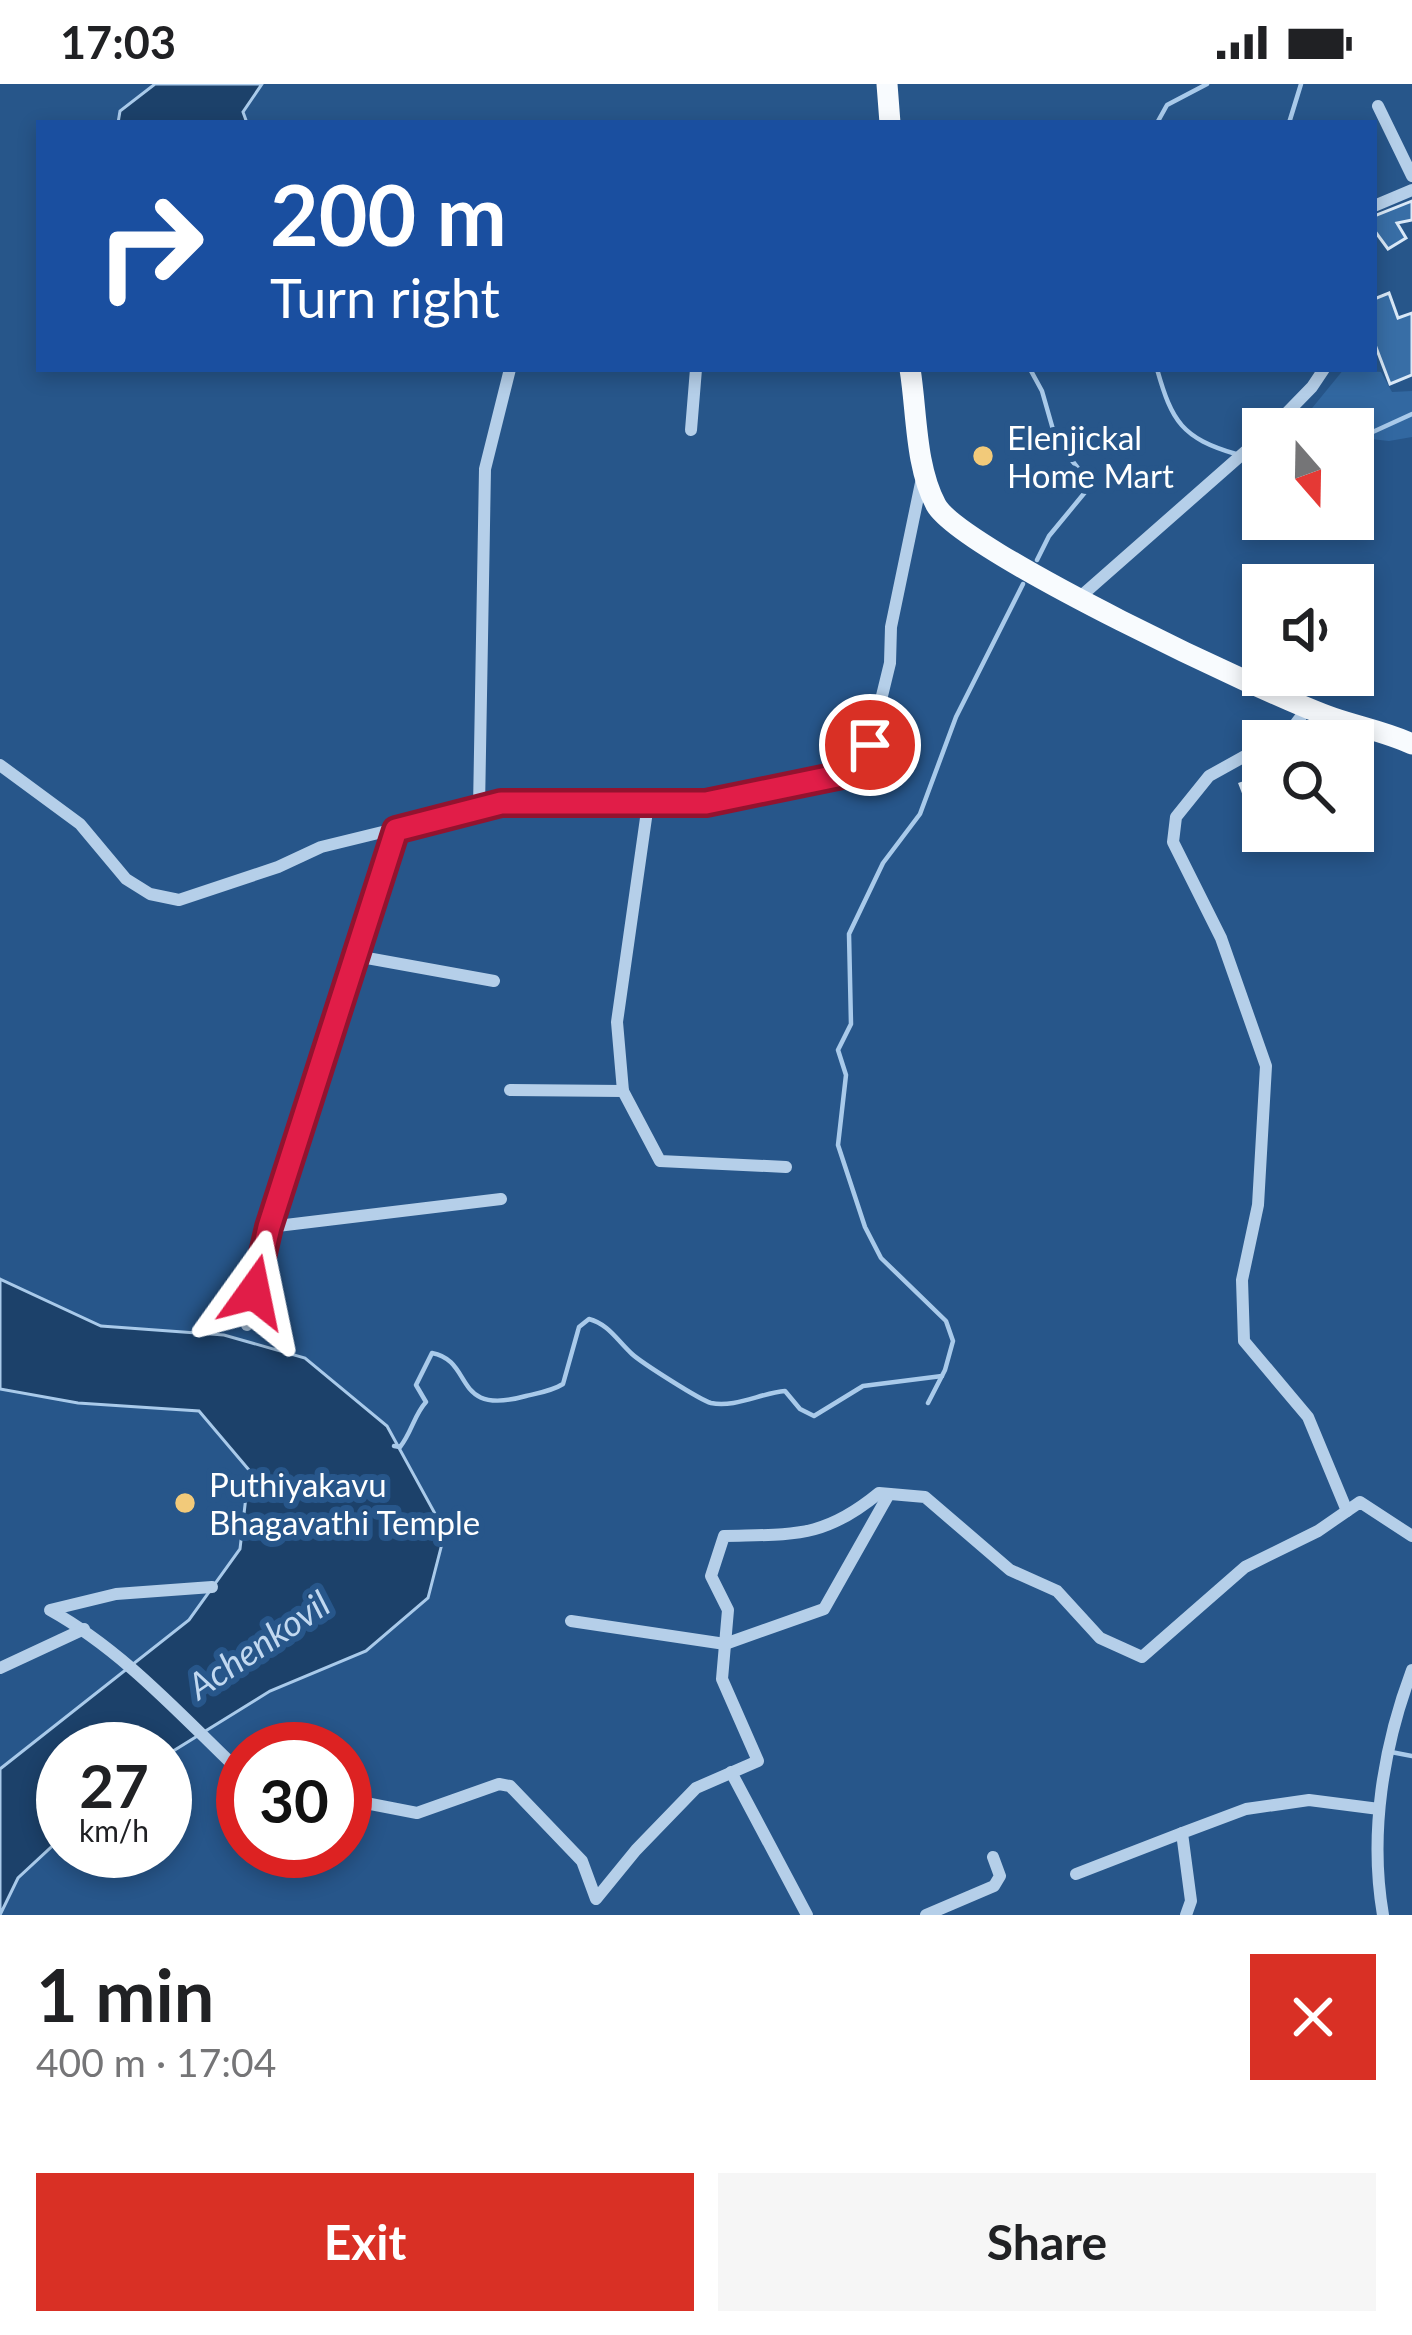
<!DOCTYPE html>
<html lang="en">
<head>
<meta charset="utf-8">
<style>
	body { margin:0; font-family:Lato,sans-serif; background:#f6f6f6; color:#202124; height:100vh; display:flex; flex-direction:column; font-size:45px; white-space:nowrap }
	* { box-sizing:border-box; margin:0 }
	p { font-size:39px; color:#757577 }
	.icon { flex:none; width:66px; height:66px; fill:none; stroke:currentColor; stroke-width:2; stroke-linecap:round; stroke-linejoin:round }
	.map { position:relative; height:1831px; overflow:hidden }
	.side { display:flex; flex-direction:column; background:#fff; flex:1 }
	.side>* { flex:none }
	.top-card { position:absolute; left:36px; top:36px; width:1341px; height:252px; border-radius:0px; box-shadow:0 6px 18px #0003; background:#1a4fa0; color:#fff; overflow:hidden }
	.needle { width:78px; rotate:160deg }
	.buttons { position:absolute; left:1242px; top:324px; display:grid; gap:24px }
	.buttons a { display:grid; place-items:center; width:132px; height:132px; border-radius:0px; background:#fff; box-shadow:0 6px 18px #0003; font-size:60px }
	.speed { position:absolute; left:36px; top:1638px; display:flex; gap:24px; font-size:60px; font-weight:700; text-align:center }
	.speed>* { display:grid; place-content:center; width:156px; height:156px; border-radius:50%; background:#fff; box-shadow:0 6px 18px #0003; line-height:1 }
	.speed small { font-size:30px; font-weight:400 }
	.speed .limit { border:18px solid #d22; background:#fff; color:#111 }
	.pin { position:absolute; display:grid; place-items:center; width:102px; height:102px; color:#fff; margin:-51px; border:6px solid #fff; border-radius:50%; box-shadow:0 3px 12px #0007 }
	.me { position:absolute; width:132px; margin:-66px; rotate:12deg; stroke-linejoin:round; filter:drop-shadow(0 0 9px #0008) }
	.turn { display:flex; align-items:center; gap:42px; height:252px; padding:0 36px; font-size:54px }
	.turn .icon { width:156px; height:156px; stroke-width:2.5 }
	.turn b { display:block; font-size:84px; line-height:102px }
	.round { display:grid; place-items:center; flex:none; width:126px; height:126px; border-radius:0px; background:#f6f6f6 }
	.headline { display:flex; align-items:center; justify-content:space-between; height:204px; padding:0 36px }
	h1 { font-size:72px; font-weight:700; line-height:90px }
	.cta { display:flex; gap:24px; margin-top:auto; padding:24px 36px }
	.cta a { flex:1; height:138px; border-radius:0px; background:#d93025; color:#fff; font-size:48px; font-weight:700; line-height:138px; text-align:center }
	.cta a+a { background:#f6f6f6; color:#202124 }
	.status { display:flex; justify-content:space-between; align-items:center; height:84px; padding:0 60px; background:#fff; direction:ltr }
	.status svg { height:33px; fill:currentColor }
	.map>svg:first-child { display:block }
	.green { fill:#3268a1 }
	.water { fill:#1c416a; stroke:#a9caea; stroke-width:3 }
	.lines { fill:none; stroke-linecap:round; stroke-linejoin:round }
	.stream { stroke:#a9caea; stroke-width:4.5 }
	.building { fill:#386ea6; stroke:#d9e8f7; stroke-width:3 }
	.street { stroke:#b5cfe9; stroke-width:12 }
	.primary { stroke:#f8fbfe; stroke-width:21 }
	.route-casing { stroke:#92132f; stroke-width:30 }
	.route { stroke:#e11d48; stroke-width:21 }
	.poi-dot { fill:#f2ca7a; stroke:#27568a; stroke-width:4.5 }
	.labels { text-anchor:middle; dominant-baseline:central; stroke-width:12; stroke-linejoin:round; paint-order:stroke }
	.poi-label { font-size:33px; fill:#fff; stroke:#27568a; text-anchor:start }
	.water-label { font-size:36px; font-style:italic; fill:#c1d8f0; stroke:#27568a }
</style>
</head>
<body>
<div class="status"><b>17:03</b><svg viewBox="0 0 49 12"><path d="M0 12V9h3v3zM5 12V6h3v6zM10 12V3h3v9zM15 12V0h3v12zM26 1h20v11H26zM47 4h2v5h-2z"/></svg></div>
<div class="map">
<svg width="1412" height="1831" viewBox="0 0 1412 1831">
	<rect width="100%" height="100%" fill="#27568a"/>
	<polygon class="green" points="1344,285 1381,288 1392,308 1412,307 1412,353 1389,357 1353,353 1353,345 1295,345"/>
	<g class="water">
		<polygon points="155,0 262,0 243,28 247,39 118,39 120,27"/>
		<polygon points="0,1195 101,1242 224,1251 305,1274 387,1342 445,1448 428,1514 366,1567 270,1607 165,1672 165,1665 63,1665 63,1752 18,1794 0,1831 0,1685 189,1536 240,1465 249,1386 199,1327 78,1319 0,1305"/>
	</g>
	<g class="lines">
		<g class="stream">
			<polyline points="1157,39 1167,21 1207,0"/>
			<polyline points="1289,39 1301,0"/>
			<polyline points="1030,285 1042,307 1056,356 1091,401 1049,452 1037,476"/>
			<path d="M1157,285c15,53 25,69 79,85"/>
			<polyline points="1353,357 1412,330"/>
			<polyline points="1247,373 1263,381"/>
			<polyline points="928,1319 945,1286 953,1257 946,1237 881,1174 865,1143 838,1061 846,991 838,966 851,940 849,850 883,779 920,730 956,633 1023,500"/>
			<path d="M394,1362l6,1c12,-15 14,-32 26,-45l-10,-17 16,-32c43,8 19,64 94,43 13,-3 26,-5 37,-12l16,-57 10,-8c19,5 28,21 43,35 10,9 68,46 79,49 24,5 50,-10 74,-12l15,18 14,7 49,-30 79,-10"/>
			<polyline points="1391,1668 1412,1672"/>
		</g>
	</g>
	<g class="building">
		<polygon points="1412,117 1412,136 1397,139 1406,154 1388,165 1374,146 1374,132"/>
		<polygon points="1389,209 1398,234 1412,229 1412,291 1390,300 1374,258 1374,215"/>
		<polygon points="1263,685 1263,760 1240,700 1249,697 1247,690"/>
	</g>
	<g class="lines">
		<g class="street">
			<polyline points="1378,22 1412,92"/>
			<polyline points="1374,122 1412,106"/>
			<polyline points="1271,345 1312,303 1324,285"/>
			<polyline points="691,346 696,285"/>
			<polyline points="1080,513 1263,352"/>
			<polyline points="1273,657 1288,650 1308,623"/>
			<polyline points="1263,662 1209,692 1176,733 1173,758 1221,854 1266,982 1258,1121 1242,1196 1244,1257 1308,1333 1347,1427"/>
			<polyline points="0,681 80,740 126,795 150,810 179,816 278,783 321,763 501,719 705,719 841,691 870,661 890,579 891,543 922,394"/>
			<polyline points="648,720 617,938 623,1007 660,1077 786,1083"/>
			<polyline points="479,724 485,385 510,285"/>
			<polyline points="396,745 269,1143 501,1115"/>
			<polyline points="356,872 494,897"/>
			<polyline points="510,1006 623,1007"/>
			<polyline points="247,1241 269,1143"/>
			<path d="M212,1503l-96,7 -66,16c70,39 125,99 182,154l11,6"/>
			<polyline points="571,1537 725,1560 824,1525 889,1410"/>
			<polyline points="0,1584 84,1545"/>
			<polyline points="731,1688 807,1831"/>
			<path d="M345,1715l72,14 82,-29 11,2 72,75 14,38 40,-49 60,-62 62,-27 -36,-82 6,-69 -17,-34 13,-40c70,-2 99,3 155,-43l46,4 85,73 47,21 43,47 42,19 103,-90 73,-36 42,-29 52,34"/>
			<polyline points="1076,1790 1182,1749"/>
			<polyline points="926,1831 994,1802 1000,1792 993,1773"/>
			<polyline points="1186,1831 1191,1817 1182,1749 1246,1725 1309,1716 1379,1725"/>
			<path d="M1383,1831c-14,-81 0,-168 29,-245"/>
		</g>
		<g class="primary">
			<polyline points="887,0 890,39"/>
			<path d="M910,285c7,43 5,97 26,136 26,46 334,191 397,213 26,9 53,14 79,26"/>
		</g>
	</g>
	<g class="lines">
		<defs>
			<polyline id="route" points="254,1208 269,1143 396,746 501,719 706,719 842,691 870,661"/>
		</defs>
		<use href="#route" class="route-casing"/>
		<use href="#route" class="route"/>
	</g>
	<g class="poi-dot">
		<circle cx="983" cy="372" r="12"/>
		<circle cx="185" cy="1419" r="12"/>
	</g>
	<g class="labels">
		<g class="poi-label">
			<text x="1007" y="353">Elenjickal<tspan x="1007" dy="38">Home Mart</tspan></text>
			<text x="209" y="1400">Puthiyakavu<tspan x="209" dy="38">Bhagavathi Temple</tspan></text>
		</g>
		<g class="water-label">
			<text transform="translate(258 1560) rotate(-34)">Achenkovil</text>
		</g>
	</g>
</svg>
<div class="buttons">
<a><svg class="needle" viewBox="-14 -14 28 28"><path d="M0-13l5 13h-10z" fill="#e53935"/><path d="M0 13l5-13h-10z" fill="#757577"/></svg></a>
<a><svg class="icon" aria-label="sound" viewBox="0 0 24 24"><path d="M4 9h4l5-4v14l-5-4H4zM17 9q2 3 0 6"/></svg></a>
<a><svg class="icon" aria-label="search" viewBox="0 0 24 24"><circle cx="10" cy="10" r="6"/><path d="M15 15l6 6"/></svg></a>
</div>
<div class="speed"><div>27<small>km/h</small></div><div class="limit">30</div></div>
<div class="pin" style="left:870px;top:661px;background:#d93025"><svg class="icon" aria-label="arrive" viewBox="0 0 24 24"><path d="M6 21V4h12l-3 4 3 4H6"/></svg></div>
<svg class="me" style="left:254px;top:1208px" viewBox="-20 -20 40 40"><path d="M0-17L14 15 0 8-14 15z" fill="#e11d48" stroke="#fff" stroke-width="4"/></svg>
<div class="top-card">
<div class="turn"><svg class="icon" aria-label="right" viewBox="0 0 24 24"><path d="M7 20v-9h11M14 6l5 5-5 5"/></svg><div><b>200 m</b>Turn right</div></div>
</div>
</div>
<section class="side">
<div class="headline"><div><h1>1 min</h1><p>400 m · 17:04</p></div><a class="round" style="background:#d93025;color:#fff"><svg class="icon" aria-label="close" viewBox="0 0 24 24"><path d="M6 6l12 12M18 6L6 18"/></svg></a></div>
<div class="cta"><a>Exit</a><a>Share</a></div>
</section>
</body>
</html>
